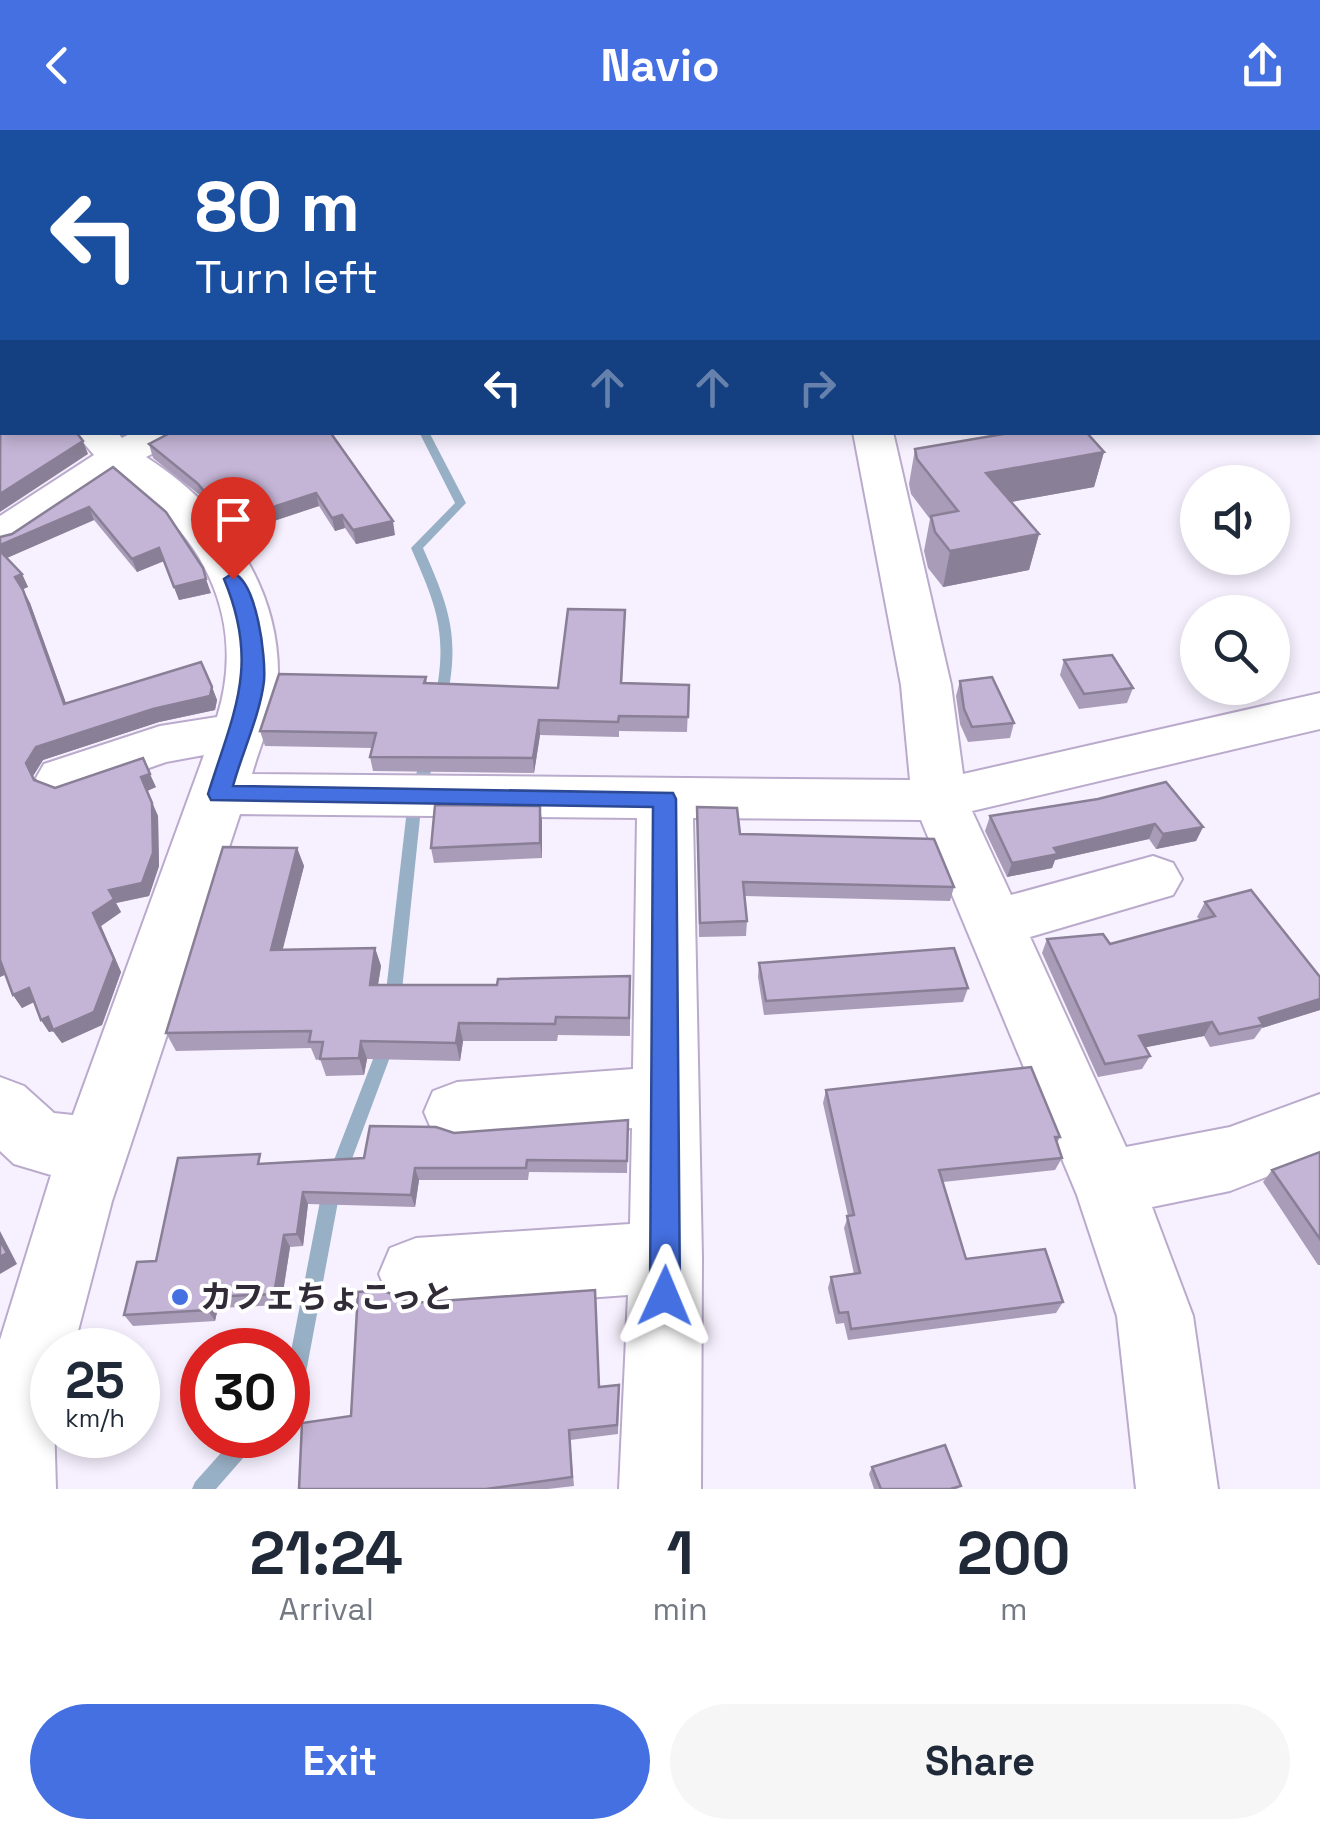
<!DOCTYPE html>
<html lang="en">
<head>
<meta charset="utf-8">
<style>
	body { margin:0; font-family:"Space Grotesk","Noto Sans JP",sans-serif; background:#f6f6f7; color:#1f2937; height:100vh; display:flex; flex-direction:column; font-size:38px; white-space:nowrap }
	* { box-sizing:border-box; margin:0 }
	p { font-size:32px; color:#747a83 }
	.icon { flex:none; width:55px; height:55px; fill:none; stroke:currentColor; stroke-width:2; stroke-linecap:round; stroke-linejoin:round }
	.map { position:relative; height:1359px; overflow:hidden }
	.side { display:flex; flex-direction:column; background:#fff; flex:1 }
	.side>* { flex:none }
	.banner { position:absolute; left:0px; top:0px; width:1320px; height:305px; box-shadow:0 5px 15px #0003; background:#1a4fa0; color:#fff; overflow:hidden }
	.buttons { position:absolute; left:1180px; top:335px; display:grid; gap:20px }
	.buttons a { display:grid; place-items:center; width:110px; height:110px; border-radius:50%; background:#fff; box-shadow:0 5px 15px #0003; font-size:50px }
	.speed { position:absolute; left:30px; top:1198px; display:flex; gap:20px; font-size:50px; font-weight:700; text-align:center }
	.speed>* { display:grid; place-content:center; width:130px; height:130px; border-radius:50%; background:#fff; box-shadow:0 5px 15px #0003; line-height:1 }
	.speed small { font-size:25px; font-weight:400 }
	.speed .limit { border:15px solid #d22; background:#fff; color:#111 }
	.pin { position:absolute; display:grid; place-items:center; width:85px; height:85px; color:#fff; margin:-102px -42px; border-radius:50% 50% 50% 0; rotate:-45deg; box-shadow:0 0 10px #0007 }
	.pin .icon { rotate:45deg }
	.me { position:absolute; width:110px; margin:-55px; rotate:1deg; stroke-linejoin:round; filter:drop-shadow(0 0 8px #0008) }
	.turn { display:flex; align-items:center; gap:35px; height:210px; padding:0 30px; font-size:45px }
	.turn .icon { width:130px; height:130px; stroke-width:2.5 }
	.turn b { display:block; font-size:70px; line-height:85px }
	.lanes { display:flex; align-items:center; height:95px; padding:0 30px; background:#0003; justify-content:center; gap:50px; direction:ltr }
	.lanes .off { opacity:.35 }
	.eta { display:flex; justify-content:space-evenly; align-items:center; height:170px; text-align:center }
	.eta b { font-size:60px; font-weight:700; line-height:70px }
	.action { display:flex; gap:20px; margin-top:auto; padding:20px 30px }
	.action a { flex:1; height:115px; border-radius:60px; background:#4470e2; color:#fff; font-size:40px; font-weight:700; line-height:115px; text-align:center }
	.action a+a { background:#f6f6f7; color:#1f2937 }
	header { display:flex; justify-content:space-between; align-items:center; height:130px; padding:0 30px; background:#4470e2; color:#fff; font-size:45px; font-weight:700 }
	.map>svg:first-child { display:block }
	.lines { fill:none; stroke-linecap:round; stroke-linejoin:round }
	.stream { fill:#98b0c5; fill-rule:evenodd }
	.minor-casing { stroke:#baabcc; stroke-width:4 }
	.minor { fill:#fff; fill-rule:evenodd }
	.wall { fill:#a99cb8 }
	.shaded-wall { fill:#897f96 }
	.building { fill:#c4b5d6; stroke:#897f96; stroke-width:2.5 }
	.route { fill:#4470e2; stroke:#2c4993; stroke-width:2.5 }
	.poi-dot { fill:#4470e2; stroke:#fff; stroke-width:4 }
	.labels { text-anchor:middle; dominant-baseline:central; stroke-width:8; stroke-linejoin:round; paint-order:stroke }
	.near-poi-label { font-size:32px; font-weight:bold; fill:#312b38; stroke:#fff; text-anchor:start }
</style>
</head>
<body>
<header><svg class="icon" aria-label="back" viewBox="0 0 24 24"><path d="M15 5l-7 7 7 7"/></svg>Navio<svg class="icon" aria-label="share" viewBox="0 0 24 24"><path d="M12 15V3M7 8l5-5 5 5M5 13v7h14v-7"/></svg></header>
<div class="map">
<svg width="1320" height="1359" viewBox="0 0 1320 1359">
	<rect width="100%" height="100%" fill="#f7f1ff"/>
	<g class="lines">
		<g class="stream">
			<path d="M419,302h10l37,71 -43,45c26,59 37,87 24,151l-6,4 -6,-4c13,-65 2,-92 -24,-151l44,-45z"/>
			<polygon points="428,619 435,624 420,688 401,870 399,875 393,877 387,875 385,870 406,688 421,624"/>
			<polygon points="388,904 394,906 396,911 340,1061 305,1248 295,1266 288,1269 288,1237 322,1061 380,911 382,906"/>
			<polygon points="237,1305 260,1305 257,1312 216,1359 192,1359 195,1352"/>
		</g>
		<defs>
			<g id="minor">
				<polygon points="0,0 26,0 27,2 2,2 2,8"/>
				<polygon points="976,0 1007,0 1008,2 978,2"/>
				<polygon points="1318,171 1320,171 1320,193 1318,192"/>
				<rect x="1318" y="240" width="2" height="24"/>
				<path d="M74,302h43l5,6 11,-6h52l-6,8 -33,17c76,48 134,128 132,221 -1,30 -18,67 -26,96l658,6 -9,-95 -48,-253h40l58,253 12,89 357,-81v36l-348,82 39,84 142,-39 20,7 9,16 -9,16 -143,42 96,210 104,-20 90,-33v62l-90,35 -78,16 41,109 25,173h-82l-19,-173 -40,-121 -156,-375 -228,-2 9,439 -1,232h-82l9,-194 -212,15 -26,-10 -11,-26 11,-26 26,-10 214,-14 2,-96 -175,14 -24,-9 -9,-21 9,-21 24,-9 176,-13 4,-251 -397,-4 -128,387 -39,149h-21l4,139h-56v-149l51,-165 -37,-11 -14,-13v-74l24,9 30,27 19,2 131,-360 -38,7 -103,36 -19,-6 -8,-14 8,-14 116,-38 57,-9c31,-99 -15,-186 -99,-241l-102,68 -16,4v-32l94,-61z"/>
			</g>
		</defs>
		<use href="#minor" class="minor-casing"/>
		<use href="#minor" class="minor"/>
	</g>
	<g class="wall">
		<polygon points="850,0 884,0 877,2 857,2"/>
		<polygon points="901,0 979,0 978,2 908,2"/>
		<polygon points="1037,0 1151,0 1149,2 1041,2"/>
		<polygon points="1320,0 1320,90 1318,89 1318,2"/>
		<polygon points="330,302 395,405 356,414 345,398 335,401 319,376 234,404 201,366 153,328 149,314"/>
		<polygon points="915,319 1104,322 1094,357 1011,372 1039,404 1029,440 943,457 928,438 924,421 930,389 911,364 909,354"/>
		<polygon points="113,337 211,463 179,470 164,431 137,442 94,390 7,428 22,444 28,457 23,459 30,473 66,573 212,557 217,570 215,580 159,592 43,630 33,646 35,651 55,658 156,657 147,661 158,686 159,736 149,766 116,773 121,782 101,796 121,842 102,895 62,913 53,901 49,902 41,890 34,872 22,878 13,865 6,844 0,847 0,407 12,404"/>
		<polygon points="625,480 622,553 689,555 687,602 619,601 619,607 540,605 534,643 373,641 370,627 372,618 265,616 260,601 426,547 427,553 558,558"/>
		<polygon points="1064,530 1133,558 1127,573 1079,579 1060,545"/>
		<polygon points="960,551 1014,593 1010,608 968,612 960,594 956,566"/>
		<polygon points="697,677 740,704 954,757 950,771 745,766 747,791 746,806 699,807"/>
		<polygon points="990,686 1203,697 1196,711 1156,719 1149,709 1055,730 1052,738 1007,747 985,701"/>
		<polygon points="542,691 542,728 434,733 431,718"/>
		<polygon points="297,718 304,736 282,820 375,818 381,836 378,855 497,855 630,846 630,906 558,905 557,911 463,911 460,931 367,929 364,945 326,946 320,929 316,930 311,918 176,921 166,903"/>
		<polygon points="1205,772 1320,847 1320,880 1262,898 1254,909 1210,917 1204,906 1145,917 1150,926 1142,939 1098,947 1042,823 1047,809 1110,814 1200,790 1197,787"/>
		<polygon points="759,833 968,858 963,872 764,885 758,847"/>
		<polygon points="826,960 1060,1007 1057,1013 1062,1028 1055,1040 943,1052 966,1129 1063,1172 1056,1183 848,1210 844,1193 836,1194 828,1158 831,1147 854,1144 844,1098 848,1086 823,973"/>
		<polygon points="628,990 627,1043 529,1042 528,1050 419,1050 415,1077 308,1074 303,1116 290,1117 281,1175 218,1178 215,1191 133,1196 124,1185 265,1033 364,1028 454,1003"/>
		<polygon points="1320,1022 1320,1135 1318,1135 1263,1052 1272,1040"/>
		<polygon points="619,1255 618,1304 570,1310 574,1356 548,1359 299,1359 599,1257"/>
		<polygon points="872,1337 959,1359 874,1359 869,1344"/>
	</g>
	<g class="shaded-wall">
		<polygon points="868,0 884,0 877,2 867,2"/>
		<polygon points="953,0 979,0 978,2 953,2"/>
		<polygon points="83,311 88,324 0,382 0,364"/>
		<polygon points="1104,322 1094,357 978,378 986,343"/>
		<polygon points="316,363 319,376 234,404 230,391"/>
		<polygon points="89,377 94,390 2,430 0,425 0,415"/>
		<polygon points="342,385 345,398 335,401 332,388"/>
		<polygon points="393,391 395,405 356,414 353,400"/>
		<polygon points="1039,404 1029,440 943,457 950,421"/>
		<polygon points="159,418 164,431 137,442 132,429"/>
		<polygon points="22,444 28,457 21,460 15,447"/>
		<polygon points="206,449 211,463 179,470 174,457"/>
		<polygon points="23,460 30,473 71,587 64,574"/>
		<polygon points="212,557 217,570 215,580 159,592 43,630 33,646 41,664 26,633 36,617"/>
		<polygon points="539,590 540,605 534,643 533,628"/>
		<polygon points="150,644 156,657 147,661 158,686 159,736 149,766 116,773 121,782 101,796 121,842 102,895 62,913 53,901 49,902 41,890 93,783 109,760 141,647"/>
		<polygon points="540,676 542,691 542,728 540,713"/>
		<polygon points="1155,694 1149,709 1055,730 1052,738 1007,747 1012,733 1054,718"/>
		<polygon points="1203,697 1196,711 1156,719 1163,704"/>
		<polygon points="297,718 304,736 278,838 271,820"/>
		<polygon points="375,818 381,836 375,873 370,855"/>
		<polygon points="0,830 9,843 0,847"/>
		<polygon points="29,858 38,870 22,878 13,865"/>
		<polygon points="1320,869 1320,880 1262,898 1263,895 1259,888"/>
		<polygon points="1212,892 1204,906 1132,920 1139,906"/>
		<polygon points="459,893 463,911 460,931 456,913"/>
		<polygon points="361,911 367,929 364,945 359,928"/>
		<polygon points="415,1038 419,1050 415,1077 411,1065"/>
		<polygon points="303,1062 308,1074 303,1116 297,1104"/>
		<polygon points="0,1101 17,1134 0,1144"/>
		<polygon points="284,1105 290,1117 281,1175 274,1164"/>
		<polygon points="210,1167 218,1178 215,1191 208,1180"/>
	</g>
	<g class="building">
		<polygon points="1063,0 1138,0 1136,2 1067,2"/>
		<polygon points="1184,0 1284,0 1288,2 1166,2"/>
		<polygon points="1320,0 1320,68 1318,67 1318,2 1298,2"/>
		<polygon points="1,109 2,109 2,302 76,302 83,311 0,364"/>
		<polygon points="172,302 330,302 393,391 353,400 342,385 332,388 316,363 230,391 197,353 149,314"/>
		<polygon points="1015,302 1086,302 1104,322 986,343 1039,404 950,421 935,402 931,386 958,381 917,329 915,319"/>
		<polygon points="113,337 166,382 203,438 206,449 174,457 159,418 132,429 89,377 0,415 0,407 12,404"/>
		<polygon points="0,421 22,444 15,447 23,460 64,574 201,532 212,557 210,566 153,579 36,617 26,633 34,650 55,658 143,628 150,644 141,647 152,673 153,723 142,753 109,760 114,769 93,783 114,829 94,882 53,900 48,887 41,890 29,858 13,865 0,830"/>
		<polygon points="568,479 625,480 621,553 689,555 688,587 619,586 618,592 539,590 533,628 370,627 376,603 260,601 279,544 426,547 424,553 558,558"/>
		<polygon points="1112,525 1133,558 1084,564 1064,530"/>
		<polygon points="992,547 1014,593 972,597 964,579 960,551"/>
		<polygon points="1166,652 1203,697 1163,704 1155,694 1054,718 1058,724 1012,733 990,686 1098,669"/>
		<polygon points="435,675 540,676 540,713 431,718"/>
		<polygon points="697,677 737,678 740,704 934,709 954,757 743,752 747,791 700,793"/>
		<polygon points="223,717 297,718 271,820 375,818 370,855 497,855 498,849 630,846 629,888 556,887 555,894 459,893 456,913 361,911 359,928 320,929 323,912 309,912 311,901 166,903"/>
		<polygon points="1251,760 1320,847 1320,869 1259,888 1263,895 1219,904 1212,892 1139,906 1150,926 1105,934 1047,809 1103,804 1110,814 1215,786 1205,772"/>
		<polygon points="954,818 968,858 766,871 759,833"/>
		<polygon points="1031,937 1060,1007 1055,1007 1062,1028 939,1040 966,1129 1045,1119 1063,1172 851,1199 848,1182 839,1183 831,1147 860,1143 847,1086 854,1085 826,960"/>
		<polygon points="628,990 627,1031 527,1030 526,1038 415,1038 411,1065 303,1062 297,1104 284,1105 274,1164 210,1167 208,1180 124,1185 137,1132 156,1131 178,1028 260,1024 258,1034 364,1028 370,996 436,997 454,1003"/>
		<polygon points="1320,1022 1320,1109 1272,1040"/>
		<polygon points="0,1110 7,1123 0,1127"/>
		<polygon points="382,1160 412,1173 595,1160 599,1257 619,1255 617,1295 569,1300 572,1347 486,1359 299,1359 302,1293 351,1286 358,1162"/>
		<polygon points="945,1315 961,1356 950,1359 881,1359 872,1337"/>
	</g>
	<path class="route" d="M233,443c24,9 33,84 31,108 -4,34 -22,72 -31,105l440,7 3,6 4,497 -4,10 -11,5 -11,-5 -4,-10 3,-489 -442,-7 -3,-6c26,-83 52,-129 16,-215z"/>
	<circle class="poi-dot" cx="180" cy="1167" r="10"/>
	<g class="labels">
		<g class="near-poi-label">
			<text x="200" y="1167">カフェちょこっと</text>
		</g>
	</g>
</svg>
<div class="buttons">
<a><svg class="icon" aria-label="sound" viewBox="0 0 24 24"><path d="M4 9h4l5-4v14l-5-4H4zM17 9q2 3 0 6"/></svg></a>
<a><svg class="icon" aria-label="search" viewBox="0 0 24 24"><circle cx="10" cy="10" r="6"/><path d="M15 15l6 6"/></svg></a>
</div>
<div class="speed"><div>25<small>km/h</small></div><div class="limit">30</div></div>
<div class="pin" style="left:233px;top:449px;background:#d93025"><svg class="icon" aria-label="arrive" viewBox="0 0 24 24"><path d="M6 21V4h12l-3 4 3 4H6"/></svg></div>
<svg class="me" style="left:665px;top:1166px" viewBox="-20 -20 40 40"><path d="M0-17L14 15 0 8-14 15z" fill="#4470e2" stroke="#fff" stroke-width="4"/></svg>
<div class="banner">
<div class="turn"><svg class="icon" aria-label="left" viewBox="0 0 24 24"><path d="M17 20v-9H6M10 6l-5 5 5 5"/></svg><div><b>80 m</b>Turn left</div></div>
<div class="lanes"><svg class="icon" aria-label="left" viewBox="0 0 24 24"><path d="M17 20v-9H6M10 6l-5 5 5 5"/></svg><svg class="icon off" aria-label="ahead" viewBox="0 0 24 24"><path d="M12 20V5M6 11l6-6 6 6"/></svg><svg class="icon off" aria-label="ahead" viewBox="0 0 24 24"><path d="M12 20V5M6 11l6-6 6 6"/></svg><svg class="icon off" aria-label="right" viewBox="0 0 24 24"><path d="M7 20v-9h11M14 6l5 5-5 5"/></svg></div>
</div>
</div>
<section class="side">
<div class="eta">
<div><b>21:24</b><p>Arrival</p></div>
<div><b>1</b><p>min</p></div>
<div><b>200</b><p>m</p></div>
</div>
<div class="action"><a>Exit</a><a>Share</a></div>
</section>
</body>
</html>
